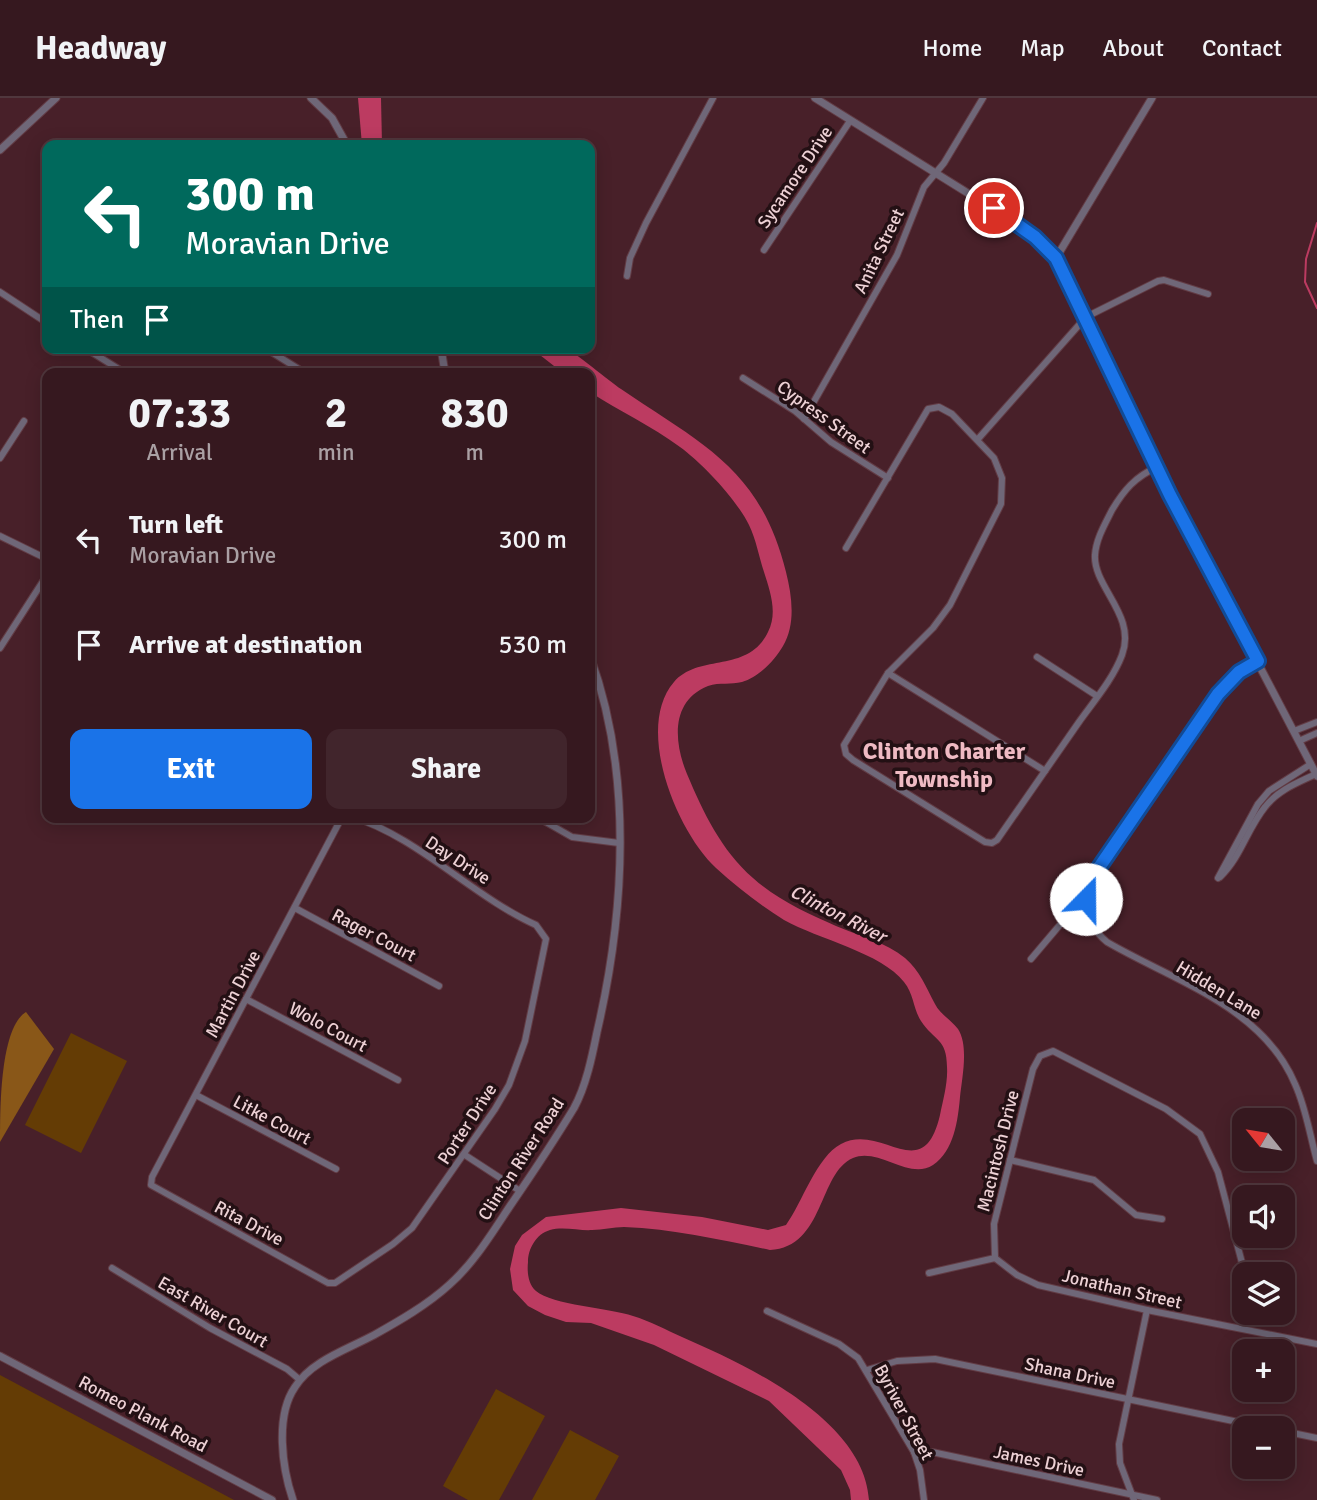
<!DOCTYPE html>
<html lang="en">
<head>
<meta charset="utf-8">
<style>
	body { margin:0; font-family:Signika,sans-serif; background:#41252c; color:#f1f3f6; height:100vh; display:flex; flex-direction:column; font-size:26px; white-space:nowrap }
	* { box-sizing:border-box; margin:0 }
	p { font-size:23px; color:#aaa0a4 }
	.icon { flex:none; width:38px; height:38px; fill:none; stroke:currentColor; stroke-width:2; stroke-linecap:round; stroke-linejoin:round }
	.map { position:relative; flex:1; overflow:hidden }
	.sheet { position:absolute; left:42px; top:270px; width:553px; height:455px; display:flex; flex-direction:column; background:#36181f; border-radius:14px; box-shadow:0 4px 18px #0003,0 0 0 2px #50373d }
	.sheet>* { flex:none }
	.banner { position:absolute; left:42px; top:42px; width:553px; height:214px; border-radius:14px; box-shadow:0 4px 18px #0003,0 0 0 2px #50373d; background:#00695c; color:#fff; overflow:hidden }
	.needle { width:46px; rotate:300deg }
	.controls { position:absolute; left:1232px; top:1010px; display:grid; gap:14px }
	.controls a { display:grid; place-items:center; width:63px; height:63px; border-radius:14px; background:#36181f; box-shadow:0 4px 18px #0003,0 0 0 2px #50373d; font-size:35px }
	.pin { position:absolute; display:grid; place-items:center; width:60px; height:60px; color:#fff; margin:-30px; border:4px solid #fff; border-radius:50%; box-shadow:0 2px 7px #0007 }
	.me { position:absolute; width:77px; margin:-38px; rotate:22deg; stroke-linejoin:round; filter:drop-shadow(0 0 5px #0008) }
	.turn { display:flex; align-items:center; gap:24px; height:147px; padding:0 28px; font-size:32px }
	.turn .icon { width:91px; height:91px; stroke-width:2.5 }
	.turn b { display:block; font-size:49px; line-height:60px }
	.then { display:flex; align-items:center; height:66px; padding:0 28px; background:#0003; gap:14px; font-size:26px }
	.eta { display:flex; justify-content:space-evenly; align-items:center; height:119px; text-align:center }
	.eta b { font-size:42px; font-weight:800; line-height:49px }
	.action { display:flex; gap:14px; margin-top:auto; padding:14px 28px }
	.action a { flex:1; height:80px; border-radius:14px; background:#1a73e8; color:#fff; font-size:28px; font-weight:800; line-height:80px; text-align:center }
	.action a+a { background:#41252c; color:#f1f3f6 }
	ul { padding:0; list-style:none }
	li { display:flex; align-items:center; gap:21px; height:105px; padding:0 28px }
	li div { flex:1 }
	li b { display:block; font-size:26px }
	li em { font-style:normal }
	header { display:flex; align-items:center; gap:42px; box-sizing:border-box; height:98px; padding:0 35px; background:#36181f; border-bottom:2px solid #50373d }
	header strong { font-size:33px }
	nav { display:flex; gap:38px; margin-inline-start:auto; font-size:24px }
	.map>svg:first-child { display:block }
	.green { fill:#643c05 }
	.forest { fill:#895718 }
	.water { fill:#bc3b61 }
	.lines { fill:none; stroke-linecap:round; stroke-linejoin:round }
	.stream { stroke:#bc3b61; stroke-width:2 }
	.minor-casing { stroke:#623c45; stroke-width:8 }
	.tertiary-casing { stroke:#623c45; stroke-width:9 }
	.minor { stroke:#6f6778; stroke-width:6 }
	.tertiary { stroke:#6f6778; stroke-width:7 }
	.route-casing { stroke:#114b97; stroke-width:18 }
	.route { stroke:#1a73e8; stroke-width:12 }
	.labels { text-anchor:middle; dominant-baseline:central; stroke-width:7; stroke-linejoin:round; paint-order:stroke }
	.street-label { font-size:18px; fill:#edd1d5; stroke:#231014 }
	.water-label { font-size:19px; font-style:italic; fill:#eeccd2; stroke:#231014 }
	.district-label { font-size:24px; font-weight:bold; fill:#efbac3; stroke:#231014 }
</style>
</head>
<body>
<header>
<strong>Headway</strong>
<nav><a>Home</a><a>Map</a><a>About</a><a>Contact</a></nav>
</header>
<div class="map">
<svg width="1317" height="1402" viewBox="0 0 1317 1402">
	<rect width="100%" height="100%" fill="#482029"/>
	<g class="green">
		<polygon points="71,935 127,963 81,1055 25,1027"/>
		<polygon points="0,1277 234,1402 0,1402"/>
		<polygon points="496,1291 545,1318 499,1402 468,1402 443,1388"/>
		<polygon points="570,1332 619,1358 595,1402 532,1402"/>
	</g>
	<path class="forest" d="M26,914l28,37 -54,93c0,-34 0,-114 26,-130z"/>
	<g class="water">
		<polygon points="358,0 381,0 382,47 362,47"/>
		<path d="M531,250c9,0 25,-3 34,0 9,3 45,34 56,41 82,56 139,79 165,183 6,24 10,52 -3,74 -8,14 -25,32 -41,36 -11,3 -22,0 -34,4 -38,15 -34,57 -21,88 16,38 34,76 66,104 23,21 55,36 83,48 23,10 50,16 69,32 15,13 21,29 30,46 5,10 16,16 23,25 11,17 4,49 2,68 -2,23 -6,54 -27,68 -24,16 -54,-18 -80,-7 -35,15 -28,89 -83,92 -48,-10 -96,-21 -146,-23 -11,0 -21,3 -32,3 -12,1 -29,-4 -42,0 -14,4 -22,19 -22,32 -1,10 0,22 8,29 16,14 74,17 97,25 17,5 33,14 49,21 64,28 182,82 187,163h-18l-1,-10 -9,-20 -72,-69 -115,-56 -63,-22 -25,-1 -21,-7 -17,-9 -15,-16 -3,-21 5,-23 7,-11 24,-18 75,-9 81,9 66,13 18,-5c16,-22 31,-69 55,-81 41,-22 82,44 99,-29 3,-15 8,-32 7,-48 0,-29 -13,-26 -26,-46 -8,-12 -7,-27 -17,-39 -22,-29 -86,-43 -120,-62 -24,-15 -47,-33 -68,-52 -39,-36 -82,-140 -42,-186 25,-29 74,-8 94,-50 10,-19 2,-41 -4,-60 -5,-15 -8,-33 -15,-47 -12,-25 -47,-62 -69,-78 -28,-21 -61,-36 -90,-55v-19h-27z"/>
	</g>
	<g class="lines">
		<polyline class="stream" points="1317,125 1306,161 1305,184 1317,210"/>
		<defs>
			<g id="minor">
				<polyline points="764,152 850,23"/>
				<polyline points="627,178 630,160 646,125 713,0"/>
				<polyline points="0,194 47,225"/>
				<polyline points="85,250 125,275"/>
				<polyline points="265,250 305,275"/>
				<polyline points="743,280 795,313 831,344 888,380"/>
				<polyline points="804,321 897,157 924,89 944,65 983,0"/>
				<polyline points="978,341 1086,219 1158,183 1164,182 1208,196"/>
				<polyline points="0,360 24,323"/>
				<polyline points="0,438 47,461"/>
				<path d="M846,450l82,-139 11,-2 13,7 42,44 8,20 -1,26 -51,101 -17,23 -45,45 -44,72 2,9 7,6 132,82 7,1 5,-3c27,-39 55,-79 82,-118 15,-21 34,-43 43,-67 15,-40 -29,-68 -27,-100 1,-16 10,-31 17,-45 12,-20 23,-33 45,-43"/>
				<polyline points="0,550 47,477"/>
				<polyline points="1037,559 1097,598"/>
				<path d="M1258,563l-19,11 -21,22 -120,175c-16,26 -16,52 9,73 67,39 156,65 188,142 11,24 15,52 22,77"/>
				<polyline points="888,575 1045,673"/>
				<polyline points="1294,633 1317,624"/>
				<polyline points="1299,643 1317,635"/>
				<path d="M342,719l-190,360 -1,8 177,98h7l58,-39 19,-16 83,-119 14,-24 16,-44 21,-102 -10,-14c-61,-27 -121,-90 -184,-108"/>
				<polyline points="537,719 572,739 619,745"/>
				<path d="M1220,779c21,-20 27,-48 45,-70 13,-17 32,-24 51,-33"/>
				<polyline points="1218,780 1258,706 1269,693 1311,666"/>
				<polyline points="295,810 439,888"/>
				<polyline points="1031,861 1064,822 1087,813"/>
				<polyline points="246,901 398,982"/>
				<polyline points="196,997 336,1071"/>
				<polyline points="465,1057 520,1093"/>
				<polyline points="1010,1062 1094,1082 1136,1117 1162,1121"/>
				<polyline points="995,1160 994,1126 1033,971 1040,958 1053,953 1166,1011 1200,1036 1218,1074 1245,1176"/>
				<polyline points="995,1160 1017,1177 1038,1187 1147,1212 1317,1246"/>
				<polyline points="112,1170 210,1230 287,1271 300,1282"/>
				<polyline points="929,1175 995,1160"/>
				<polyline points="767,1213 839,1246 858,1260 914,1354 920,1372 924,1402"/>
				<polyline points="1244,1231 1247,1214"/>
				<polyline points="867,1272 897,1263 935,1261 1267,1330"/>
				<polyline points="1283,1333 1317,1340"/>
				<polyline points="914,1354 932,1354 1157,1402"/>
				<polyline points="1134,1402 1120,1365 1119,1346 1147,1212"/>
			</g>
			<g id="tertiary">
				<polyline points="311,0 332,20 347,47"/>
				<polyline points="815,0 1024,130 1056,160 1170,397 1317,678"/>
				<polyline points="0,52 56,0"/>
				<polyline points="1056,160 1152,0"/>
				<polyline points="441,250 445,275"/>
				<polyline points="0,1258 272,1402"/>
				<path d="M293,1402c-11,-32 -18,-84 2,-113 16,-26 53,-38 79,-52 25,-14 53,-30 75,-50 25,-22 43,-52 61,-79 22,-32 44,-65 64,-98 12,-22 18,-51 23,-76 28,-120 36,-258 -7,-376"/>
			</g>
		</defs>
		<use href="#minor" class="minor-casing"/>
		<use href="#tertiary" class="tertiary-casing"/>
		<use href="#minor" class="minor"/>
		<use href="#tertiary" class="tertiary"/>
	</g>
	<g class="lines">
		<defs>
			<polyline id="route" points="994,110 1035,139 1056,160 1170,397 1258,563 1239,574 1218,596 1098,771 1089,787 1086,801"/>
		</defs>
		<use href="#route" class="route-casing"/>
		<use href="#route" class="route"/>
	</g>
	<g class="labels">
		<g class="street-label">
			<text transform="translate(795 79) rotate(-56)">Sycamore Drive</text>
			<text transform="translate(879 153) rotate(-64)">Anita Street</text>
			<text transform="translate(824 319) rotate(36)">Cypress Street</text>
			<text transform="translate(458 762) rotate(33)">Day Drive</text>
			<text transform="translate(374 837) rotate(28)">Rager Court</text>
			<text transform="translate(1219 892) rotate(31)">Hidden Lane</text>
			<text transform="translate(233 896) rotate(-62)">Martin Drive</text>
			<text transform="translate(328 929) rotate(28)">Wolo Court</text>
			<text transform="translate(272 1022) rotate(28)">Litke Court</text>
			<text transform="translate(467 1026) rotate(-57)">Porter Drive</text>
			<text transform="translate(998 1053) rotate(-76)">Macintosh Drive</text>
			<text transform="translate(521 1061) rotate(-57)">Clinton River Road</text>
			<text transform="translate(249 1125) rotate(28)">Rita Drive</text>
			<text transform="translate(1122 1191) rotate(13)">Jonathan Street</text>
			<text transform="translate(213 1214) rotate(30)">East River Court</text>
			<text transform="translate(1070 1275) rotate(12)">Shana Drive</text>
			<text transform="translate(904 1314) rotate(62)">Byriver Street</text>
			<text transform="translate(143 1316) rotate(28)">Romeo Plank Road</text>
			<text transform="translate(1039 1363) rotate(12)">James Drive</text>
		</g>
		<g class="water-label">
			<text transform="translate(838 816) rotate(27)">Clinton River</text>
		</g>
		<g class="district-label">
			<text x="944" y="653">Clinton Charter<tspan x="944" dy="28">Township</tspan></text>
		</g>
	</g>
</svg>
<div class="controls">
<a><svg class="needle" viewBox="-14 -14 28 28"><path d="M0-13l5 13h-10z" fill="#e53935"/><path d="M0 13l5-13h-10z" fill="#aaa0a4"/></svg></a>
<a><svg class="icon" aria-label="sound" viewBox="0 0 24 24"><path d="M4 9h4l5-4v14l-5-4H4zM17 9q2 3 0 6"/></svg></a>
<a><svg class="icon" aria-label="layers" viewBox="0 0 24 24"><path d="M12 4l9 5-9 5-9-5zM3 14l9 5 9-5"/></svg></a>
<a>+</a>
<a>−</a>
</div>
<div class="pin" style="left:994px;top:110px;background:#d93025"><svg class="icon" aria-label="arrive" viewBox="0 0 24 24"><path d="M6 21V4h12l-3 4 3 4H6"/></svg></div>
<svg class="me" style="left:1086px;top:801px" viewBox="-20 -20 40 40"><circle r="19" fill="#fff"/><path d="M0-13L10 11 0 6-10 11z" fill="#1a73e8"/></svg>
<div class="banner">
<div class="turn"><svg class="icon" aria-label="left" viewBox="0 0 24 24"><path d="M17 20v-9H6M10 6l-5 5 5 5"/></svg><div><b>300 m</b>Moravian Drive</div></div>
<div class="then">Then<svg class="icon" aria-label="arrive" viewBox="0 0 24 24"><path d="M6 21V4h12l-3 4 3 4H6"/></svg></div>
</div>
<section class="sheet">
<div class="eta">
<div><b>07:33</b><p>Arrival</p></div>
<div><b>2</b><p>min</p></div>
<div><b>830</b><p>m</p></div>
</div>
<ul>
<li><svg class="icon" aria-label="left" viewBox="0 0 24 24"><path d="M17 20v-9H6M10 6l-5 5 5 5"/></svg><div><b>Turn left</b><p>Moravian Drive</p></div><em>300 m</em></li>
<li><svg class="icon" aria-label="arrive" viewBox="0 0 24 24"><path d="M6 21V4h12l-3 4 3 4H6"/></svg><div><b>Arrive at destination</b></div><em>530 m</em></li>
</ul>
<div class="action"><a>Exit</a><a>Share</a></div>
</section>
</div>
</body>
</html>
